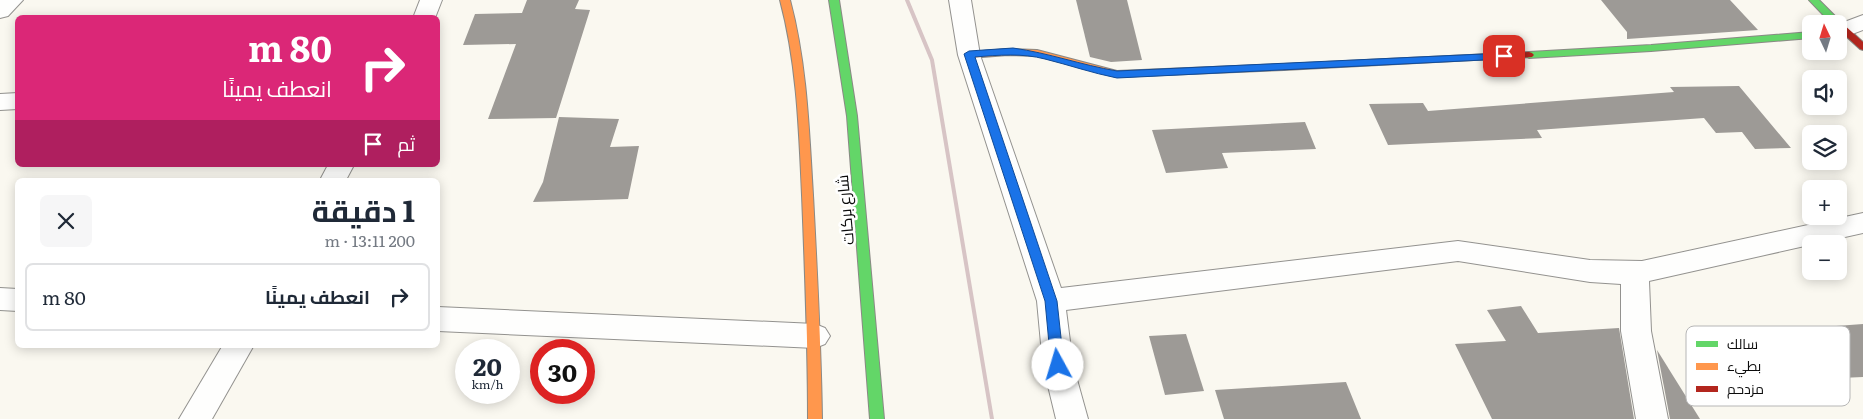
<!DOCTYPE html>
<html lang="ar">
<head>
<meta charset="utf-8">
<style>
	body { margin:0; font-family:Literata,Cairo,serif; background:#f6f6f7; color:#1f2937; direction:rtl; height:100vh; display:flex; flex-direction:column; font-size:19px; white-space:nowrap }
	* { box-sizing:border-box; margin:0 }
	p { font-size:16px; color:#747a83 }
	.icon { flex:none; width:28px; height:28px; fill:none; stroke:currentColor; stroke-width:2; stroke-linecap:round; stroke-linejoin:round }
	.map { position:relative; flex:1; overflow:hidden; direction:ltr }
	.drawer { position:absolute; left:15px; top:178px; width:425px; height:170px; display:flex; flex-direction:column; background:#fff; border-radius:8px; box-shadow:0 2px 12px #0003; direction:rtl }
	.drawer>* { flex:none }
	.top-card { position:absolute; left:15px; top:15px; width:425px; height:152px; border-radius:8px; box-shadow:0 2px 12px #0003; direction:rtl; background:#db2777; color:#fff; overflow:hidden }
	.needle { width:32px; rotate:356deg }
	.controls { position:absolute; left:1802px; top:15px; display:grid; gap:10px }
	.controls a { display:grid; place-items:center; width:45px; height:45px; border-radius:8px; background:#fff; box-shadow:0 2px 12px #0003; font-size:25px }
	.speed { position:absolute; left:455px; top:339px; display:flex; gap:10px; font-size:25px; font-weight:700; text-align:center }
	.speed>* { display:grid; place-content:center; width:65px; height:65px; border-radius:50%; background:#fff; box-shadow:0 2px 12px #0003; line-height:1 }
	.speed small { font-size:12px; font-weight:400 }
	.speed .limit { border:8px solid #d22; background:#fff; color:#111 }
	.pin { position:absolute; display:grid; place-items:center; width:42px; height:42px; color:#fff; margin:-21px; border-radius:10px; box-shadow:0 2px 8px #0006 }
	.me { position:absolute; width:55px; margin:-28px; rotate:354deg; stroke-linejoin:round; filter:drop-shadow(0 0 4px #0008) }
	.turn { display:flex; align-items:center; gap:18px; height:105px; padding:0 25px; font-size:22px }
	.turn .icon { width:65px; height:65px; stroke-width:2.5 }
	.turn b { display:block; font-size:35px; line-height:42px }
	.then { display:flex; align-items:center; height:48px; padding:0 25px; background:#0003; gap:10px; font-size:19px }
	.round { display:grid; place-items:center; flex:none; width:52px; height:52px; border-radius:8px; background:#f6f6f7 }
	.overview { display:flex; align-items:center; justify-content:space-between; height:85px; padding:0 25px }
	h1 { font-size:30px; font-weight:700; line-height:38px }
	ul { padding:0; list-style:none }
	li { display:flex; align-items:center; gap:15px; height:68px; margin:0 10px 8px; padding:0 15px; border:2px solid #e0e1e3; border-radius:8px }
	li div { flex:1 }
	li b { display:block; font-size:19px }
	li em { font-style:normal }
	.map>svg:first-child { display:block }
	.building { fill:#9d9a96 }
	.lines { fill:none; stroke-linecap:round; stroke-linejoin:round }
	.street-casing { stroke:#93928f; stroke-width:2 }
	.fast-casing { stroke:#8a8985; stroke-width:2 }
	.slow-casing { stroke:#8a8985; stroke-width:2 }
	.jam-casing { stroke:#8a8985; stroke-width:2 }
	.street { fill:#fefefd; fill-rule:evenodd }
	.fast { fill:#63d668; fill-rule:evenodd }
	.slow { fill:#ff974d; fill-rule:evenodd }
	.jam { fill:#b3261e; fill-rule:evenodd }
	.rail { stroke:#d7c4c5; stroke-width:4 }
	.route { fill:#1a73e8; stroke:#114b97 }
	.labels { text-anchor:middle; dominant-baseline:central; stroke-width:5; stroke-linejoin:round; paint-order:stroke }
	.street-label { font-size:16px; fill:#0c0c0c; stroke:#fff }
	.key { fill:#fff; stroke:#b6b6b6; stroke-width:1 }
	.key-label { font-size:14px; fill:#0c0c0c }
</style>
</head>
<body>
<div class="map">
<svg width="1863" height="419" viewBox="0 0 1863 419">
	<rect width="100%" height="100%" fill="#faf8f0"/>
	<g class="building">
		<polygon points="527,0 579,0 575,9 590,10 556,118 488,119 516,44 463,45 475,14 522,13"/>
		<polygon points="1076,0 1127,0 1142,60 1111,62 1090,57"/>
		<polygon points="1601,0 1730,0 1758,30 1627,39 1627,32"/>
		<polygon points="1739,86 1791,148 1755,149 1742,132 1716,133 1704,118 1537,130 1542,138 1388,145 1369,104 1423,103 1428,111 1674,92 1670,87"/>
		<polygon points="559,117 619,119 610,147 639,146 628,199 533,202 543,182"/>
		<polygon points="1305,122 1316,149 1222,153 1228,168 1166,173 1152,130"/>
		<polygon points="1521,306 1538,333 1619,328 1634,419 1492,419 1455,344 1506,341 1487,310"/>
		<polygon points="1863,324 1863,377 1818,379 1782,330"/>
		<polygon points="1186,334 1204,391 1165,395 1149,336"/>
		<polygon points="1657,350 1700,419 1670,419"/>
		<polygon points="1346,382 1361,419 1224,419 1215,390"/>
	</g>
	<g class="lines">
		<defs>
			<g id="street">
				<polygon points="0,0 23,0 8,16 0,18"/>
				<polygon points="420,0 442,0 435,18 413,18"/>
				<polygon points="949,0 971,0 980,55 1061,288 1458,241 1590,260 1642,261 1863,213 1863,233 1649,281 1651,331 1668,419 1636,419 1621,331 1621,284 1590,282 1458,261 1066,310 1073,365 1088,419 1056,419 1043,365 1037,301 958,55"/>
				<polygon points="1863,15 1863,30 1839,39 1839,24"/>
				<polygon points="18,93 18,109 0,110 0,94"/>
				<polygon points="328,165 354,165 346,180 320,180"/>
				<polygon points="0,288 18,289 18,311 0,310"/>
				<polygon points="438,307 815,324 825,328 830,336 825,344 815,348 438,331"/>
				<polygon points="223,345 254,345 212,419 179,419"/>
			</g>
			<g id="fast">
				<polygon points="829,0 839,0 857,116 884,419 870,419 847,116"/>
				<polygon points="1809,0 1819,0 1841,22 1841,26 1839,27 1839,24 1832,24"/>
				<polygon points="1811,32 1811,38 1651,51 1529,58 1524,55 1529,52 1651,45"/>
			</g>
			<g id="slow">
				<path d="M780,0h10c17,64 19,129 23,195 4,75 8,149 9,224h-14c0,-75 -3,-149 -6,-224 -3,-66 -5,-131 -22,-195z"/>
				<polygon points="1008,49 1037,50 1117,71 1284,64 1289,67 1284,70 1117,77 1037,56 1008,55 969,58 964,55 969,52"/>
			</g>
			<g id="jam">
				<polygon points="1839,22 1842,23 1863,42 1863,50 1860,49 1839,30 1839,24 1835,24"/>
				<polygon points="1529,52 1532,53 1534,55 1532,57 1284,70 1279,67 1284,64"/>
			</g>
		</defs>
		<use href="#street" class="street-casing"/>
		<use href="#fast" class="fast-casing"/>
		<use href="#slow" class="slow-casing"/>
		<use href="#jam" class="jam-casing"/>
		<use href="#street" class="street"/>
		<use href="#fast" class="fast"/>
		<use href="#slow" class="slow"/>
		<use href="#jam" class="jam"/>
		<polyline class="rail" points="907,0 932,60 992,419"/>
	</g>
	<path class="route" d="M1013,48c36,5 68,17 104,23l387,-18 5,3 -5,3 -387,19c-25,-5 -48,-13 -72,-19 -23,-6 -46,-4 -70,-2l82,244 7,64 -6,5 -7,-5 -6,-64 -81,-247 5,-3z"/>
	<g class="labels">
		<g class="street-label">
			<text transform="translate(844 210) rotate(-95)">شارع بركات</text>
		</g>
	</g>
	<rect x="1686" y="326" width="164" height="80" rx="8" class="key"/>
	<rect x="1696" y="341" width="22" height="6" fill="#63d668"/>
	<rect x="1696" y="363" width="22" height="7" fill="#ff974d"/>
	<rect x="1696" y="386" width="22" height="6" fill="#b3261e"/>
	<g class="key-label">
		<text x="1727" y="349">سالك</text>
		<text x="1727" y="371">بطيء</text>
		<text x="1727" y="394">مزدحم</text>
	</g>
</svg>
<div class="controls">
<a><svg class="needle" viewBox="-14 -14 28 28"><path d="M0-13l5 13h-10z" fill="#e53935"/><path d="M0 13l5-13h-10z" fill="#747a83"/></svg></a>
<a><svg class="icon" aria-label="sound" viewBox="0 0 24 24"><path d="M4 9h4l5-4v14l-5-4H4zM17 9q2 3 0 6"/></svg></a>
<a><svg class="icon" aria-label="layers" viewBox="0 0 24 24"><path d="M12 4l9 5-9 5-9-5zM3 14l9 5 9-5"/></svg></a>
<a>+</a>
<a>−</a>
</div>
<div class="speed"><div>20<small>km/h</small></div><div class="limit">30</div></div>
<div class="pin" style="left:1504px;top:56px;background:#d93025"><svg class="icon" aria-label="arrive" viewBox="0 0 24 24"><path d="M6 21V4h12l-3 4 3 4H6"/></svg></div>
<svg class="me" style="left:1058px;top:365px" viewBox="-20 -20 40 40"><circle r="19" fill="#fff"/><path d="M0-13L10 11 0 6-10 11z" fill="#1a73e8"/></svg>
<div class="top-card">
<div class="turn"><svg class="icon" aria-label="right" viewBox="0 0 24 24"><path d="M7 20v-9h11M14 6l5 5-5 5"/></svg><div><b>80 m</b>انعطف يمينًا</div></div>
<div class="then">ثم<svg class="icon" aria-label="arrive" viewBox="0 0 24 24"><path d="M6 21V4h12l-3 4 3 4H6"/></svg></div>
</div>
<section class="drawer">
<div class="overview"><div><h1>1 دقيقة</h1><p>200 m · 13:11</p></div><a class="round"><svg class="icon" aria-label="close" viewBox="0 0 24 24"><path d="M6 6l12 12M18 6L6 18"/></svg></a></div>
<ul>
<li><svg class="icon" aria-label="right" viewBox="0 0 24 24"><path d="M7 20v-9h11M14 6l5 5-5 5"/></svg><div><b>انعطف يمينًا</b></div><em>80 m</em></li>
</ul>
</section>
</div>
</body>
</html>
